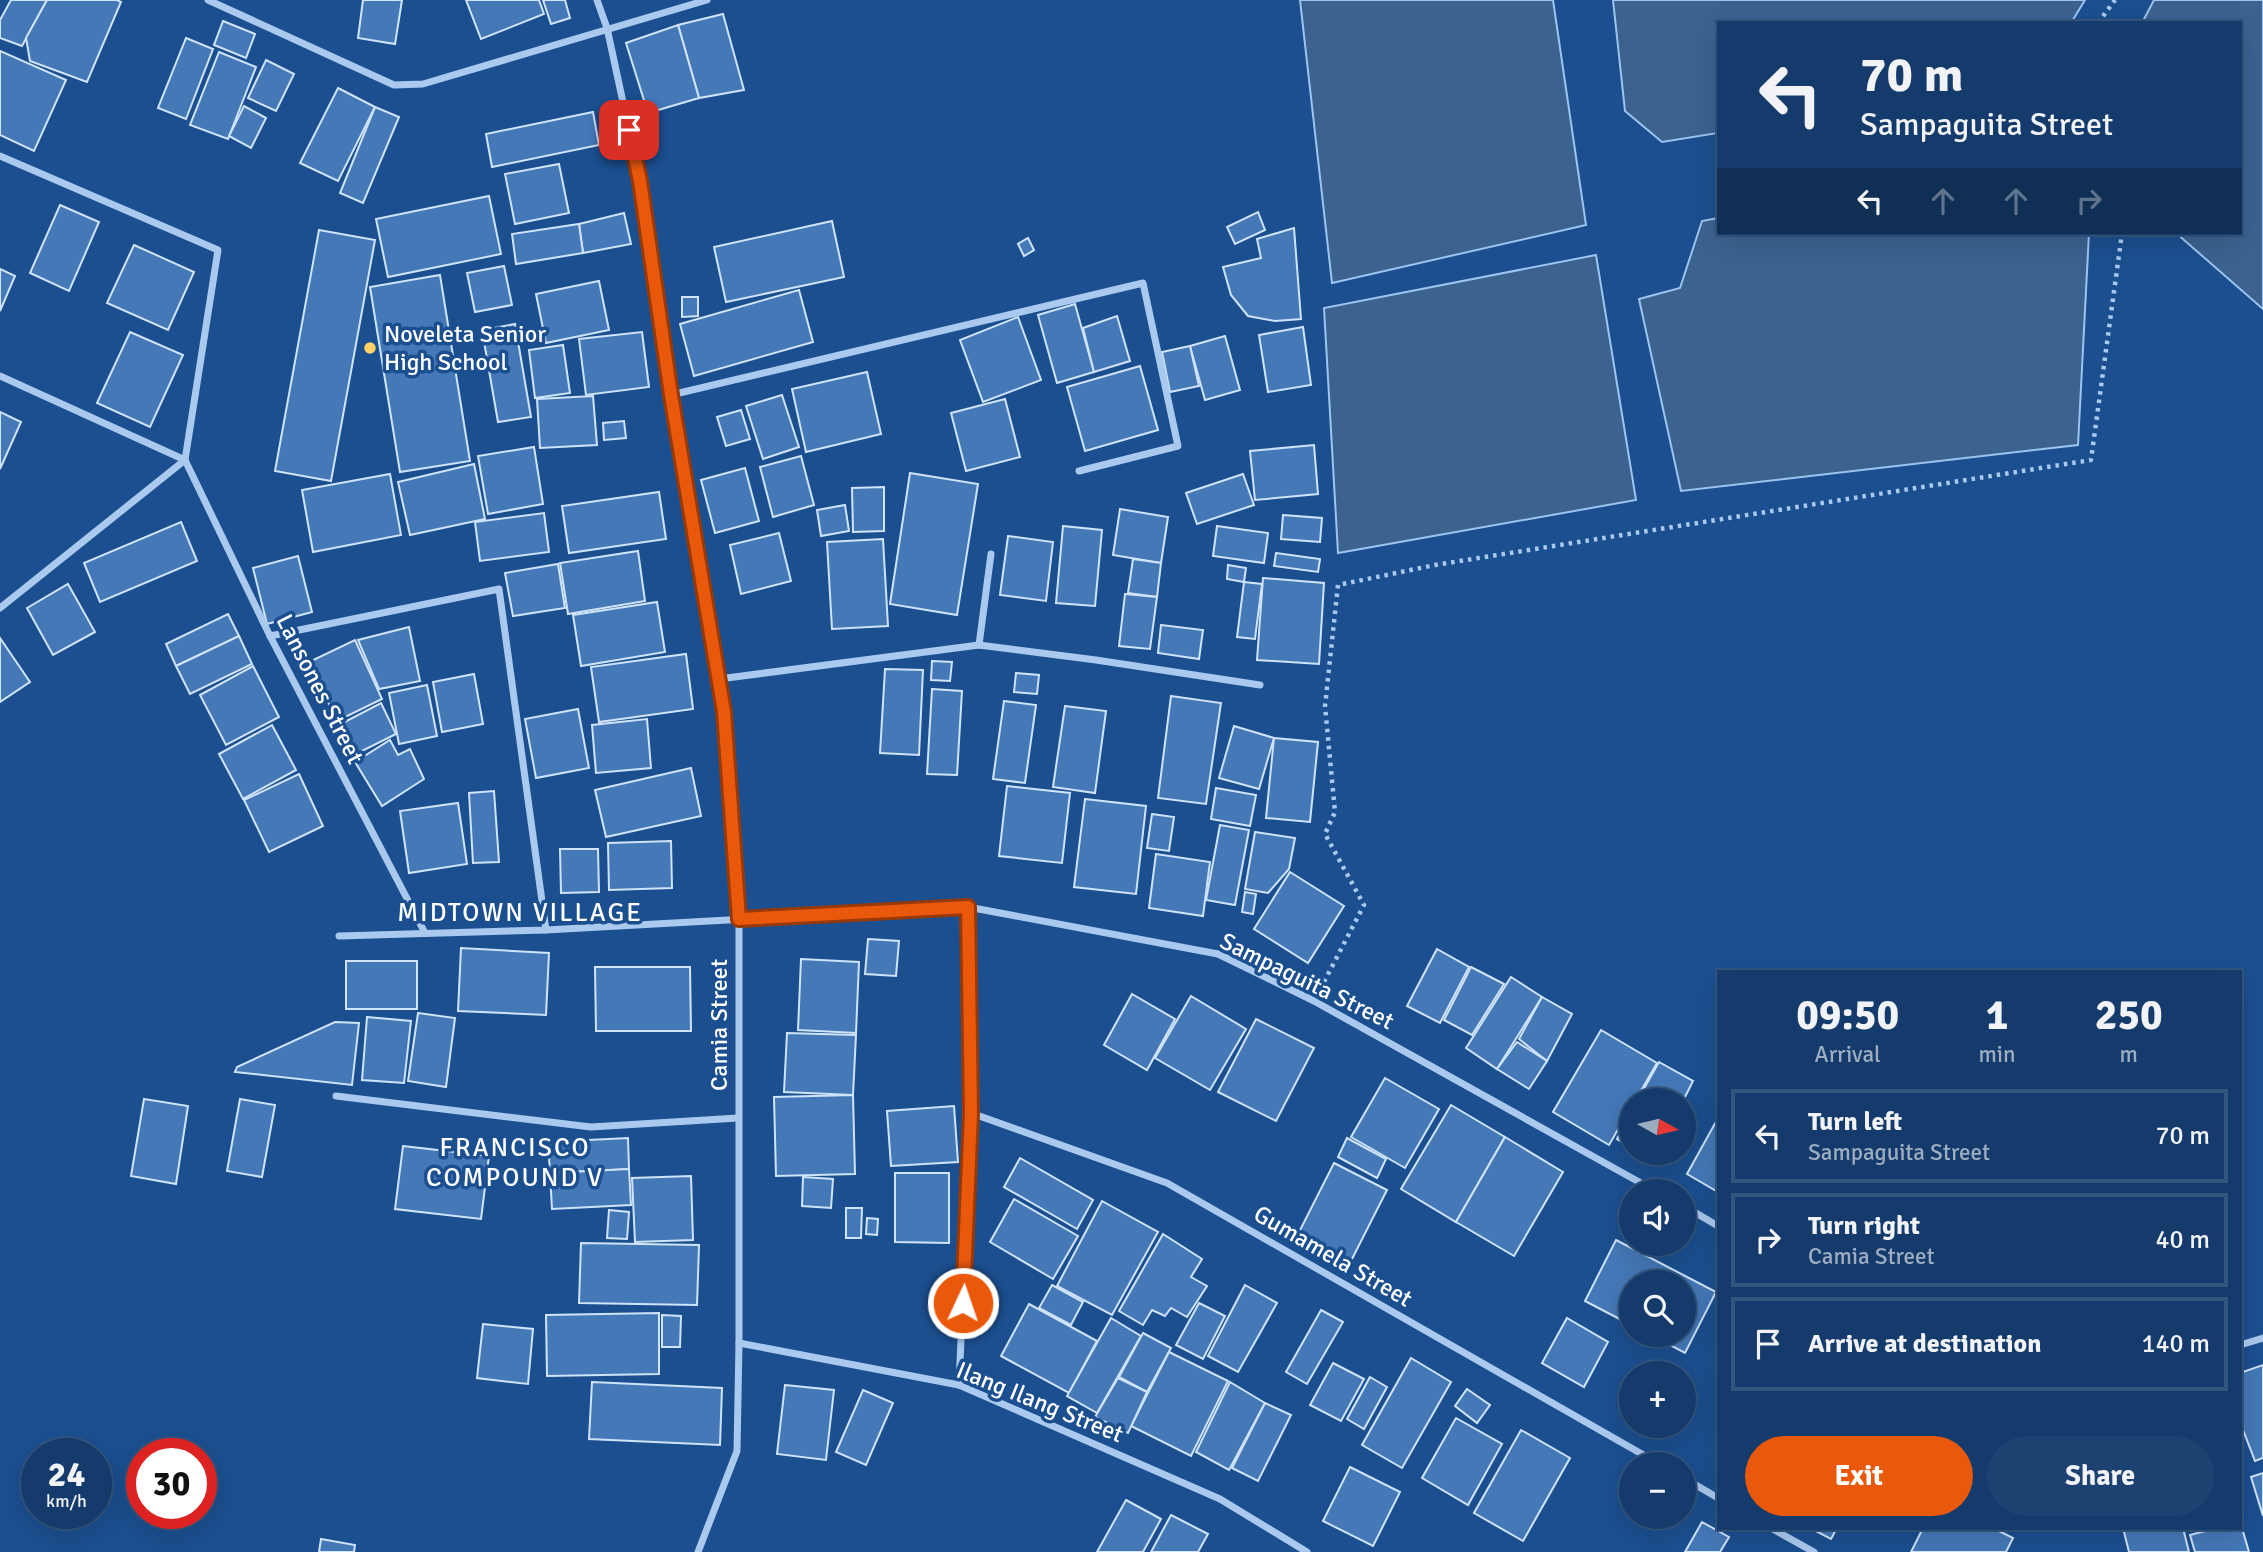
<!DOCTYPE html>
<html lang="en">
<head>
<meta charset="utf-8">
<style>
	body { margin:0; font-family:Signika,sans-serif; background:#1d4271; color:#f1f3f6; height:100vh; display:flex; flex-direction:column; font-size:26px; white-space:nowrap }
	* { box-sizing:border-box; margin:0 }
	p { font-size:23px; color:#9dadc1 }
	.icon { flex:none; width:38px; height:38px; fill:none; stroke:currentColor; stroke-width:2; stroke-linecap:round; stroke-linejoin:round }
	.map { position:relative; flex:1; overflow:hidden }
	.panel { position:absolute; left:1717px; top:970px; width:525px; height:560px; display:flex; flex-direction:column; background:#143b6b; border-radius:0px; box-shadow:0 7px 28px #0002,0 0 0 2px #33557e }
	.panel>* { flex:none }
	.hud { position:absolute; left:1717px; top:21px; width:525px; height:214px; border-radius:0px; box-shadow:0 7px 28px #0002,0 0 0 2px #33557e; background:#143b6b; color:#f1f3f6; overflow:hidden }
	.needle { width:46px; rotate:98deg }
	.controls { position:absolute; left:1619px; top:1088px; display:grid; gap:14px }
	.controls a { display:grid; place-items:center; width:77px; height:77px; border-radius:50%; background:#143b6b; box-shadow:0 7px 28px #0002,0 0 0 2px #33557e; font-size:35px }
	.speed { position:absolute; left:21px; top:1438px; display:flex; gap:14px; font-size:35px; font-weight:700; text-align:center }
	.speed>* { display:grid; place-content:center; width:91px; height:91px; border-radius:50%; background:#143b6b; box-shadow:0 7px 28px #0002,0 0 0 2px #33557e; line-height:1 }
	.speed small { font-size:18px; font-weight:400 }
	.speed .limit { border:10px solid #d22; background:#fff; color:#111 }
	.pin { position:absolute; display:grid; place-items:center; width:60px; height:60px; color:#fff; margin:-30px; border-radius:14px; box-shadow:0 4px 10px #0006 }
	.me { position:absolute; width:77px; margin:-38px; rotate:3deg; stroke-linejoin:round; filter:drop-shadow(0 0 5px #0008) }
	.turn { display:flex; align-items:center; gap:24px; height:147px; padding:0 28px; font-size:32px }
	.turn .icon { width:91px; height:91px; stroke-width:2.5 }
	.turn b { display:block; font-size:49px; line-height:60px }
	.lanes { display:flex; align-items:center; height:66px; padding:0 28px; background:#0003; justify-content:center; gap:35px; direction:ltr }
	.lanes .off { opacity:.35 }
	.eta { display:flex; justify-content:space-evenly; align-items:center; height:119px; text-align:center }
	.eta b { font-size:42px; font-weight:700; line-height:49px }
	.button { display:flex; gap:14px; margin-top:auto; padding:14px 28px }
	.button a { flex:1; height:80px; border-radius:42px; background:#ea580c; color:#fff; font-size:28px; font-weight:700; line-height:80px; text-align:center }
	.button a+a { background:#1d4271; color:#f1f3f6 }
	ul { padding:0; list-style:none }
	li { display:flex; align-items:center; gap:21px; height:94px; margin:0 14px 10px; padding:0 14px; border:4px solid #33557e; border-radius:0px }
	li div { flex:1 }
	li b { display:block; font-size:26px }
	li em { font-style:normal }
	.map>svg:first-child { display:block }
	.water { fill:#3c6290; stroke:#9cc4f0; stroke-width:2 }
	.building { fill:#4478b7; stroke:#cfe3fa; stroke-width:2 }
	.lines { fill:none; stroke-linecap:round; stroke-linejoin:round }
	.path { stroke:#a9c9ee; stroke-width:4.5; stroke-dasharray:3.5 5; stroke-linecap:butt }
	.minor { stroke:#a9c9ee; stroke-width:7 }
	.route-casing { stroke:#983908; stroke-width:18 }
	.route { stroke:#ea580c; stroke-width:12 }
	.poi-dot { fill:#ffd166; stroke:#1b4f8f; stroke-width:2.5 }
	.labels { text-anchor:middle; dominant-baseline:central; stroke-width:7; stroke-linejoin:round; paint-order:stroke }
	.poi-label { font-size:24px; fill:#fff; stroke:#1b4f8f; text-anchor:start }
	.street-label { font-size:24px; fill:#fff; stroke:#1b4f8f }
	.neighbourhood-label { font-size:26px; letter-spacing:2px; fill:#fff; stroke:#1b4f8f }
</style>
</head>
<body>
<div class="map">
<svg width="2263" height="1552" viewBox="0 0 2263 1552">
	<rect width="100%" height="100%" fill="#1b4f8f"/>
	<g class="water">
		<polygon points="1300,0 1553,0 1586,225 1332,283"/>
		<polygon points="1613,0 2085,0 2071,23 1718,23 1718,133 1662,142 1625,111"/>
		<polygon points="2154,0 2263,0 2263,309 2176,233 2240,233 2240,23 2142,23"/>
		<polygon points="1718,218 1718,233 2089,233 2078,445 1681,491 1639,299 1680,288 1702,221"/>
		<polygon points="1596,255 1636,500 1338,553 1324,308"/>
	</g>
	<g class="building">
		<polygon points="11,0 47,0 22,46 0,38 0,20"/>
		<polygon points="47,0 117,0 121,2 87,82 30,61 26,38"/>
		<polygon points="363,0 402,0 395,44 358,38"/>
		<polygon points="466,0 539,0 544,14 481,39"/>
		<polygon points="543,0 565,0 570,18 551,24"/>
		<polygon points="723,14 744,90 699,98 678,25"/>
		<polygon points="223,21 255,34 246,58 214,45"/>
		<polygon points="678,25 699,98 648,113 626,43"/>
		<polygon points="186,38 213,49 186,119 158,108"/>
		<polygon points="0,51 66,80 34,151 0,135"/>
		<polygon points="219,52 256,67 228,139 190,125"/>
		<polygon points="266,60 294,74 276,111 248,98"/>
		<polygon points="338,88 375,107 338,181 300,163"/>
		<polygon points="244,106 266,118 251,148 229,136"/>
		<polygon points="375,107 399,117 363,203 340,193"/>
		<polygon points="593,112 599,145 492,167 486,134"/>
		<polygon points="559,164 569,213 515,224 505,174"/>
		<polygon points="489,196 501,254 388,277 376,219"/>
		<polygon points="60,205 99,222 69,291 30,273"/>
		<polygon points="1258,212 1265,230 1235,244 1227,227"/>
		<polygon points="624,213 631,244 583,253 579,224"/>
		<polygon points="832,221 844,277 726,302 714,247"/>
		<polygon points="579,224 583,253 516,264 512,234"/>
		<polygon points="1294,228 1301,319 1275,321 1248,316 1231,295 1223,267 1261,258 1257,239"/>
		<polygon points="319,230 375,240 331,481 275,471"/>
		<polygon points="1028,238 1034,250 1024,256 1018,244"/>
		<polygon points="134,245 194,272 168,330 107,303"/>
		<polygon points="504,266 512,305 475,312 467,273"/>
		<polygon points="0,269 15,276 0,311"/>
		<polygon points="440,275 470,461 400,472 370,287"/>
		<polygon points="599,281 609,330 546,343 536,294"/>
		<polygon points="799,290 813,342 694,376 680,324"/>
		<polygon points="682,297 698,297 698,316 682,317"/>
		<polygon points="1075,304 1094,372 1057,383 1038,315"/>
		<polygon points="1117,316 1130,361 1094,372 1083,328"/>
		<polygon points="1018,317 1041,380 983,402 960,340"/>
		<polygon points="515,324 531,417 498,422 482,330"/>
		<polygon points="1303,327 1311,385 1268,392 1259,335"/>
		<polygon points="130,332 183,355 150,427 97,403"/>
		<polygon points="642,332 649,387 586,395 579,339"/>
		<polygon points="1225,336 1240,390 1205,400 1190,346"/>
		<polygon points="563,345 570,393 535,398 529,350"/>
		<polygon points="1190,346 1199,386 1170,392 1162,352"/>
		<polygon points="1140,366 1158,430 1085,451 1067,387"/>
		<polygon points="867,372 881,434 806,452 792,389"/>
		<polygon points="782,395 799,447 763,459 746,406"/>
		<polygon points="593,396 597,445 540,448 537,399"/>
		<polygon points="1005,399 1020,457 966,471 951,413"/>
		<polygon points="741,410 750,439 726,446 717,417"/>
		<polygon points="0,412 21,422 0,469"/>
		<polygon points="624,421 626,438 604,440 603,423"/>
		<polygon points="1314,445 1318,494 1255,500 1250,451"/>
		<polygon points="534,447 543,504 488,514 478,456"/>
		<polygon points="801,456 814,505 773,517 760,467"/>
		<polygon points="474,464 485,519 410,535 398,482"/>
		<polygon points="745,468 759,521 715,533 701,480"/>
		<polygon points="910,473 978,484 957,615 890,604"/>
		<polygon points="390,474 401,535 313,552 302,490"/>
		<polygon points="1243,474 1254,505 1197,524 1186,493"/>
		<polygon points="884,487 884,531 853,532 852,488"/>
		<polygon points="659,492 666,539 569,553 562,506"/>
		<polygon points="845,505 849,531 821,536 817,510"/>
		<polygon points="1120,509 1168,517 1161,563 1113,555"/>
		<polygon points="544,513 549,552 480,561 475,522"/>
		<polygon points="1283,515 1322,518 1320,542 1281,539"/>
		<polygon points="181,522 197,561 100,602 84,563"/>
		<polygon points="1063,526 1102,530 1095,606 1056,603"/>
		<polygon points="1217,526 1268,533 1264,563 1213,556"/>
		<polygon points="779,533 791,581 741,594 730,545"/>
		<polygon points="1008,536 1053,542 1046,601 1000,595"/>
		<polygon points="883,539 888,626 832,629 827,542"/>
		<polygon points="638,551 645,601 568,614 560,563"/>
		<polygon points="1276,553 1320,559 1318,572 1274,566"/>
		<polygon points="298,556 312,612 267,624 253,568"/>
		<polygon points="1133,559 1161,563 1157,597 1128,593"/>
		<polygon points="558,564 565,608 513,616 505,573"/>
		<polygon points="1228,565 1246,568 1244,582 1227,579"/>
		<polygon points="1263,578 1324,583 1319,664 1257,660"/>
		<polygon points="1244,582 1262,584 1255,639 1237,637"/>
		<polygon points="68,584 95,632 53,655 27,608"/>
		<polygon points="1125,594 1157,597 1150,649 1119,646"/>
		<polygon points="657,602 665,652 581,666 573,615"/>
		<polygon points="228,614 239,636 176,666 166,644"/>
		<polygon points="1161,625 1203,630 1199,659 1158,653"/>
		<polygon points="409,627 420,681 379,689 358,640"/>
		<polygon points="239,636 252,664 190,694 176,666"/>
		<polygon points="0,638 30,682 0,702"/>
		<polygon points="355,640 382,699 337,721 309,662"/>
		<polygon points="686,654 693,709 599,722 591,667"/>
		<polygon points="932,661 952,662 950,681 931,680"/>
		<polygon points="253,666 279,717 226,745 200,695"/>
		<polygon points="885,669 923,670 919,755 880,753"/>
		<polygon points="1016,673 1039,675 1037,694 1014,692"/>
		<polygon points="474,674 483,724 442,732 433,682"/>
		<polygon points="427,685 437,736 399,744 389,693"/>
		<polygon points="932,689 962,691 957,775 927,774"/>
		<polygon points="1171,696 1221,703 1206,804 1158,798"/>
		<polygon points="1004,701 1036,705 1025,783 993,779"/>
		<polygon points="381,703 396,734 350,757 335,727"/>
		<polygon points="1065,706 1106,711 1095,793 1053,787"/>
		<polygon points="578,709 589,768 536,778 525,719"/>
		<polygon points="647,719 651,768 596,773 592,725"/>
		<polygon points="272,725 296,770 243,799 219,754"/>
		<polygon points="1234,726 1274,738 1259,789 1219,778"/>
		<polygon points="1274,738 1318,742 1310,822 1266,818"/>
		<polygon points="390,740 398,755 410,749 424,779 382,806 355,762"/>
		<polygon points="691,768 701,816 606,837 595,790"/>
		<polygon points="299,774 323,826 269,852 244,800"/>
		<polygon points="1007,786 1070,793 1062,863 999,856"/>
		<polygon points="1216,788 1256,795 1250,826 1211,819"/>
		<polygon points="494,791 499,862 473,863 469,793"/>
		<polygon points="1085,799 1146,806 1136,894 1074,887"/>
		<polygon points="458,803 467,864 409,873 400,811"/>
		<polygon points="1152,814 1174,817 1169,851 1147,848"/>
		<polygon points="1220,825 1249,830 1235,905 1206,900"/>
		<polygon points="1255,832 1295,838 1289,869 1268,893 1245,889"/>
		<polygon points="671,841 672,888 609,890 608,843"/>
		<polygon points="560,849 598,849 599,892 561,893"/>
		<polygon points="1156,854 1210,862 1203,916 1149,908"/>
		<polygon points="1290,872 1344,906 1308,963 1254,929"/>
		<polygon points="1245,892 1256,894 1253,914 1242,912"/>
		<polygon points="868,939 899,941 896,976 865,974"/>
		<polygon points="461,948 549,953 546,1015 458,1011"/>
		<polygon points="1437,949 1469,967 1440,1023 1407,1006"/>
		<polygon points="801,959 859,962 856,1033 798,1030"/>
		<rect x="346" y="961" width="71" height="48"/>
		<polygon points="595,967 690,967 691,1031 596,1031"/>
		<polygon points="1471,967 1504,984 1472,1035 1444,1020"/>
		<polygon points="1511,977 1542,997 1497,1069 1466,1048"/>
		<polygon points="1132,994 1175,1019 1147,1070 1104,1045"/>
		<polygon points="1191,996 1246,1029 1210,1090 1155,1058"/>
		<polygon points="1542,997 1572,1014 1547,1061 1519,1039"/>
		<polygon points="418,1013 455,1018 446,1087 408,1081"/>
		<polygon points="367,1017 411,1021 404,1083 362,1080"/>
		<polygon points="1256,1019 1314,1048 1276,1121 1218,1092"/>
		<polygon points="335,1022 359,1023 352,1085 235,1072 237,1067"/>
		<polygon points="1601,1030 1657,1063 1635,1101 1631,1101 1631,1107 1609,1145 1553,1112"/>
		<polygon points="787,1033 856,1035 853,1095 784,1092"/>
		<polygon points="1517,1042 1547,1061 1529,1089 1497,1069"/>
		<polygon points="1659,1062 1693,1081 1683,1101 1637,1101"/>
		<polygon points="1385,1078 1439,1109 1405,1168 1351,1137"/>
		<polygon points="853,1095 855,1174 776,1176 774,1097"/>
		<polygon points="144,1099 188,1106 176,1184 131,1176"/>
		<polygon points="240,1099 275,1105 262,1177 227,1171"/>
		<polygon points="1451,1105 1505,1137 1456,1222 1401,1189"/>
		<polygon points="954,1106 958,1162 891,1166 887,1111"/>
		<polygon points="1631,1112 1631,1147 1617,1139"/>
		<polygon points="1718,1118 1718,1192 1687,1174"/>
		<polygon points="1505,1137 1563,1172 1514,1256 1456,1222"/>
		<polygon points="628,1138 629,1169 550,1173 548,1142"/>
		<polygon points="1347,1138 1386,1159 1377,1178 1338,1157"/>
		<polygon points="403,1146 489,1156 481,1219 395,1209"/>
		<polygon points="1020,1158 1093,1200 1077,1229 1004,1187"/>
		<polygon points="1334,1163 1387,1190 1348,1267 1295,1240"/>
		<polygon points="629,1169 631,1205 552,1209 550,1173"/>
		<polygon points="895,1173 949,1173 949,1243 895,1242"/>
		<polygon points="691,1176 693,1240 635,1242 632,1178"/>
		<polygon points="803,1177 833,1179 831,1208 802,1206"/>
		<polygon points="1014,1199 1078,1236 1053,1279 990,1242"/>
		<polygon points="1102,1201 1158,1232 1112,1315 1057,1286"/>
		<polygon points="846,1208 862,1208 861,1238 846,1238"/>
		<polygon points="609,1210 629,1212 627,1239 607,1238"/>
		<polygon points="867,1218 878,1219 877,1235 866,1234"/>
		<polygon points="1163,1234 1202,1259 1191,1277 1207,1286 1187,1317 1171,1308 1165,1316 1152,1310 1143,1325 1119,1311"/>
		<polygon points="1616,1240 1716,1292 1685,1353 1651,1335 1684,1335 1684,1283 1631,1283 1631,1325 1585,1301"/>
		<polygon points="581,1243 699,1245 697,1305 579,1303"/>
		<polygon points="1052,1285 1083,1302 1071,1325 1039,1308"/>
		<polygon points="1245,1285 1277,1303 1238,1372 1208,1356"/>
		<polygon points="1199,1303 1225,1316 1203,1359 1176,1345"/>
		<polygon points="1029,1304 1097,1341 1069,1393 1001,1356"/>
		<polygon points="1321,1310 1343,1322 1307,1384 1286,1372"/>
		<polygon points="659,1313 659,1374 547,1376 546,1315"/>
		<polygon points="662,1315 681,1316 680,1347 662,1347"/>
		<polygon points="1111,1318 1141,1336 1097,1413 1067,1396"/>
		<polygon points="1567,1318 1608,1342 1584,1387 1542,1363"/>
		<polygon points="483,1324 533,1329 528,1384 477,1378"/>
		<polygon points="1143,1333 1171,1348 1147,1392 1119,1377"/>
		<polygon points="1169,1352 1228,1381 1191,1456 1131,1426"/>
		<polygon points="1411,1358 1451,1382 1402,1468 1362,1445"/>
		<polygon points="1333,1363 1364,1379 1341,1421 1310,1405"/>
		<polygon points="2263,1365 2263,1458 2255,1461 2240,1422 2240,1373"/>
		<polygon points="1370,1377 1387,1387 1364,1429 1347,1419"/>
		<polygon points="1118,1378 1147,1392 1128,1433 1095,1417"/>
		<polygon points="592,1382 722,1388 720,1445 589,1439"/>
		<polygon points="1230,1382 1265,1403 1229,1470 1196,1452"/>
		<polygon points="785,1385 834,1390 826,1460 777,1454"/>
		<polygon points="1467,1389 1490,1405 1477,1423 1455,1406"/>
		<polygon points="863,1390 893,1403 866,1465 836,1452"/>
		<polygon points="1265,1403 1291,1415 1258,1481 1232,1468"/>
		<polygon points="1456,1418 1502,1444 1468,1505 1422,1478"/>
		<polygon points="1521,1430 1570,1458 1523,1541 1474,1513"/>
		<polygon points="1350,1467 1400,1492 1373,1546 1323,1521"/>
		<polygon points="2263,1473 2263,1516 2251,1477"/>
		<polygon points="1126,1500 1161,1519 1143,1552 1097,1552"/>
		<polygon points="1171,1515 1208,1534 1198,1552 1151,1552"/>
		<polygon points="2240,1521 2249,1552 2195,1552 2190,1535 2217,1528 2240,1528"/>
		<polygon points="1702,1522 1729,1537 1720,1552 1685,1552"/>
		<polygon points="1810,1528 1837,1528 1831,1539"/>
		<polygon points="1923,1528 1993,1528 2013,1538 2006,1552 1911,1552"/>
		<polygon points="2123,1528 2183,1528 2189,1552 2129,1552"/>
		<polygon points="321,1539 355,1545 354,1552 319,1552"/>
	</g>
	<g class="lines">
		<g class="path">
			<polyline points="2098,23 2115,0"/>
			<polyline points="1324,982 1364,905 1325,834 1335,812 1325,706 1338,585 1435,565 2091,460 2122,233"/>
		</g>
		<g class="minor">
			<polyline points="208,0 394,85 423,84 707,0"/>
			<polyline points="597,0 607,28 640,181 671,395 719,679 724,712 739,919 739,1343 737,1451 698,1552"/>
			<polyline points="0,156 218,250 185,460 0,608"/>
			<polyline points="0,376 185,460"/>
			<polyline points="671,395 1143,283 1178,446 1079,471"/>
			<polyline points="185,460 270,636 425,933"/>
			<polyline points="270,636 499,589 546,930"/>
			<polyline points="979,645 991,554"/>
			<polyline points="719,679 979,645 1096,660 1260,685"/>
			<polyline points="339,936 546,930 968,907 1218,954 1314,1001 1657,1192"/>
			<polyline points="336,1096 591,1127 738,1118"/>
			<polyline points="971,1113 1167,1183 1661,1465"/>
			<polyline points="1684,1206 1718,1226"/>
			<polyline points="739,1343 959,1385 1220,1499 1307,1552"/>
			<polyline points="2240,1345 2263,1338"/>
			<polyline points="959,1385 971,1113 968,907"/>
			<polyline points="1684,1478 1718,1498"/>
			<polyline points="1771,1528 1814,1552"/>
		</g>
	</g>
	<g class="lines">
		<defs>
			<polyline id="route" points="629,130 640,181 671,395 724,712 739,919 968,907 971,1113 963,1303"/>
		</defs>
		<use href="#route" class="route-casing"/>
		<use href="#route" class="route"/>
	</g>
	<circle class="poi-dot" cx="370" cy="348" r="7"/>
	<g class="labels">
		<g class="poi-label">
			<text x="384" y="334">Noveleta Senior<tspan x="384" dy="28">High School</tspan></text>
		</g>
		<g class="street-label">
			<text transform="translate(320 689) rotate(63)">Lansones Street</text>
			<text transform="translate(1307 981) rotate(26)">Sampaguita Street</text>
			<text transform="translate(719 1025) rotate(-90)">Camia Street</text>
			<text transform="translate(1333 1256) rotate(30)">Gumamela Street</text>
			<text transform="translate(1040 1402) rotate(22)">Ilang Ilang Street</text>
		</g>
		<g class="neighbourhood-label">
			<text x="520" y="913">MIDTOWN VILLAGE</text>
			<text x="515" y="1148">FRANCISCO<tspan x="515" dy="30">COMPOUND V</tspan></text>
		</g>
	</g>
</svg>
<div class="controls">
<a><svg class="needle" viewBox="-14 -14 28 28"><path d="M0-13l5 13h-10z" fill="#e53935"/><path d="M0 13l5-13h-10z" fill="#9dadc1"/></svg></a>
<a><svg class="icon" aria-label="sound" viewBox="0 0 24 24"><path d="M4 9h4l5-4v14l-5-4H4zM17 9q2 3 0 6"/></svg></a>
<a><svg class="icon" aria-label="search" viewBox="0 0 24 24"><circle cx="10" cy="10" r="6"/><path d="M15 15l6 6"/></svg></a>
<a>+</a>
<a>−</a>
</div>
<div class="speed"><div>24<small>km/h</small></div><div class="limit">30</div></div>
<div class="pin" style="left:629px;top:130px;background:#d93025"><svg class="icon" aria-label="arrive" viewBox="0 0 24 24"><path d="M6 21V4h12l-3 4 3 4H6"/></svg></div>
<svg class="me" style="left:963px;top:1303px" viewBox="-20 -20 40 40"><circle r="17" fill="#ea580c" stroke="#fff" stroke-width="3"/><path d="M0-11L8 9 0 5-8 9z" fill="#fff"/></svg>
<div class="hud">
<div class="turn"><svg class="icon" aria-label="left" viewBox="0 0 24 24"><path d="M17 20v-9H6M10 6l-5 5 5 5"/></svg><div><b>70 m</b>Sampaguita Street</div></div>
<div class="lanes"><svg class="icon" aria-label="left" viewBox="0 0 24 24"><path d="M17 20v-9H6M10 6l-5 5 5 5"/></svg><svg class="icon off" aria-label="ahead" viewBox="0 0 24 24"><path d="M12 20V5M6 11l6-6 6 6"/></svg><svg class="icon off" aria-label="ahead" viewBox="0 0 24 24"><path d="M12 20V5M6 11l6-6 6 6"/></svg><svg class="icon off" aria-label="right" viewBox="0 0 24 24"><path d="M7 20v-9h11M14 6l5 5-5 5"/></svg></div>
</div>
<section class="panel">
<div class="eta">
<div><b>09:50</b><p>Arrival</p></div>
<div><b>1</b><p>min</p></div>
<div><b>250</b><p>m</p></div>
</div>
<ul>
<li><svg class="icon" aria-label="left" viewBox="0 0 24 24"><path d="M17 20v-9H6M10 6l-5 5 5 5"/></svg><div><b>Turn left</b><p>Sampaguita Street</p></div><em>70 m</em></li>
<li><svg class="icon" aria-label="right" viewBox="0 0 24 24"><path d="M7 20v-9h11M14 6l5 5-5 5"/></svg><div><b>Turn right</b><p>Camia Street</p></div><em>40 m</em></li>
<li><svg class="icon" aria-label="arrive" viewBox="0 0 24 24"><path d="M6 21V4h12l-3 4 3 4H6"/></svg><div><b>Arrive at destination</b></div><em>140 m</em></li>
</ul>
<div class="button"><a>Exit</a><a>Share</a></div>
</section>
</div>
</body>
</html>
